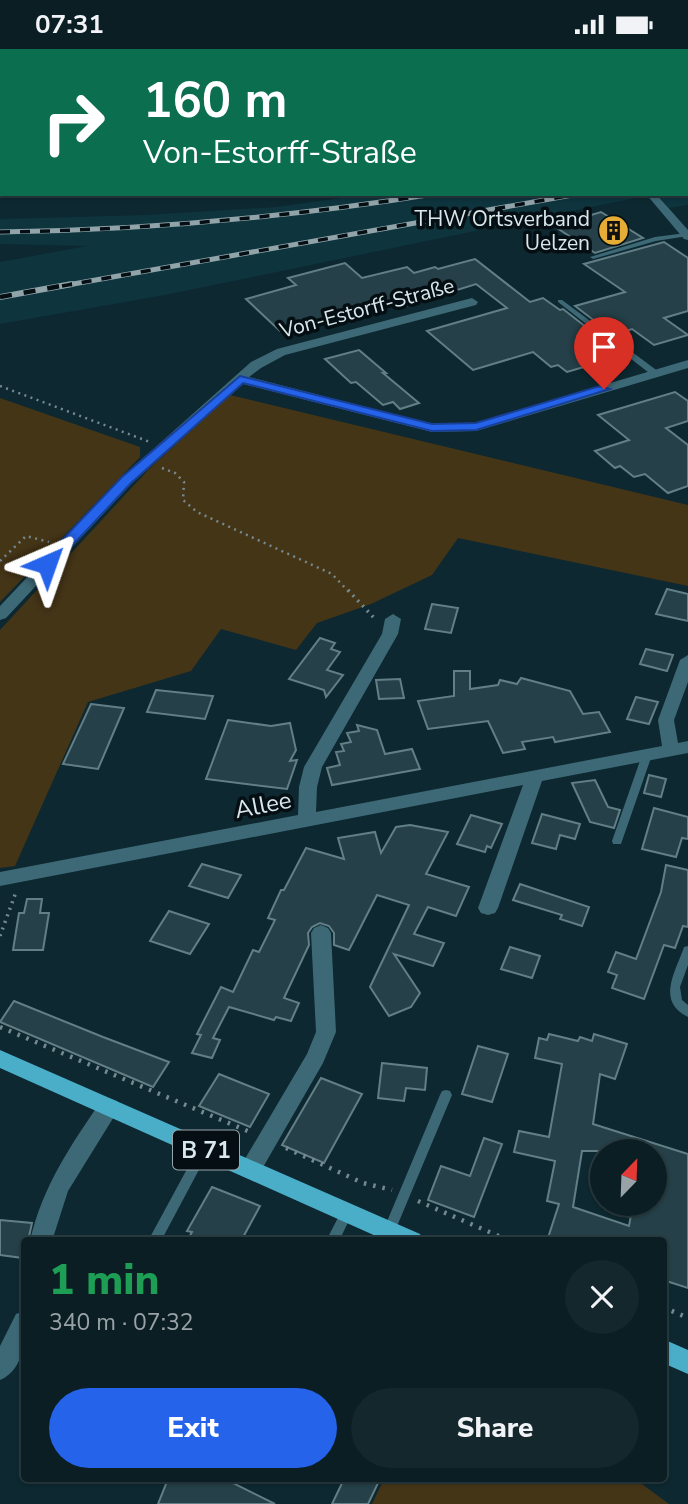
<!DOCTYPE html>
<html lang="en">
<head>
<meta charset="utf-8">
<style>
	body { margin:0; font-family:"Nunito Sans",sans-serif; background:#13272c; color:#f1f3f6; height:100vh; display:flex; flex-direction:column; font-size:26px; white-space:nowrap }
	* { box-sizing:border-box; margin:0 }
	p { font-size:23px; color:#99a2a6 }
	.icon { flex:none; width:38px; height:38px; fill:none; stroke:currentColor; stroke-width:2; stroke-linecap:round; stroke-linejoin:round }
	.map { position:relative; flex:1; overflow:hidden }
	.drawer { position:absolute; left:21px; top:1188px; width:646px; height:245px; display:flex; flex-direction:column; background:#0a1e24; border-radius:7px; box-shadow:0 2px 5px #0004,0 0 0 2px #2a3c41 }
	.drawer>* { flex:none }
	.banner { position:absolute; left:0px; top:0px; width:690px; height:147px; box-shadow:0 2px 5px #0004,0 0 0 2px #2a3c41; background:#0b6e4f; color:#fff; overflow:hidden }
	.needle { width:46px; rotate:23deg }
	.buttons { position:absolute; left:590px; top:1090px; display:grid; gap:14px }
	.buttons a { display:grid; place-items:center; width:77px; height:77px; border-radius:50%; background:#0a1e24; box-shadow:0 2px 5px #0004,0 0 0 2px #2a3c41; font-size:35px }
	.pin { position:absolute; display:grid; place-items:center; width:60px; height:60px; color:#fff; margin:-72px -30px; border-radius:50% 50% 50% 0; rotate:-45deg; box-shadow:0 0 7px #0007 }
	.pin .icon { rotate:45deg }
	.me { position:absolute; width:77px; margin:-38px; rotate:43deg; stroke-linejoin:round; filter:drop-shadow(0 0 5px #0008) }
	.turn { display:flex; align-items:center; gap:24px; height:147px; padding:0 28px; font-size:32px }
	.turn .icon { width:91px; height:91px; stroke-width:2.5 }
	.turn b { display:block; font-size:49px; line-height:60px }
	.round { display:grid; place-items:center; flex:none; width:74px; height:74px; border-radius:37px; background:#13272c }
	.head { display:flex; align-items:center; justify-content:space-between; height:119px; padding:0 28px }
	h1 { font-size:42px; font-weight:800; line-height:52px; color:#1e9e55 }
	.primary-button { display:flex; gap:14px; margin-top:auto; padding:14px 28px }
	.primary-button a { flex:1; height:80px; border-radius:42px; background:#2563eb; color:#fff; font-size:28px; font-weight:800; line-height:80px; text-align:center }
	.primary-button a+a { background:#13272c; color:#f1f3f6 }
	.status { display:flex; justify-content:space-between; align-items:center; height:49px; padding:0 35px; background:#0a1e24; direction:ltr }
	.status svg { height:19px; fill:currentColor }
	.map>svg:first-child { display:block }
	.built { fill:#0e343e }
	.green { fill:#453517 }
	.building { fill:#254048; stroke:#627f87; stroke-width:2; fill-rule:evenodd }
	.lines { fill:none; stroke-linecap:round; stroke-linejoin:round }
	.path-far3 { stroke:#758a90; stroke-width:2; stroke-dasharray:1 3.5; stroke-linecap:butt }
	.path-far2 { stroke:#758a90; stroke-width:2.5; stroke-dasharray:2 4.5; stroke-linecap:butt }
	.path-far1 { stroke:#758a90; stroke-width:3.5; stroke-dasharray:2 5; stroke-linecap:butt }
	.path { stroke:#758a90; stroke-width:4.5; stroke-dasharray:2.5 7; stroke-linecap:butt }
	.lane { fill:#3d6976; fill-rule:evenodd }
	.street { fill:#3d6976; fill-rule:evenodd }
	.primary { fill:#4aaec9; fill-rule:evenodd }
	.rail-far1-casing { stroke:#91a4aa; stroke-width:5 }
	.rail-casing { stroke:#91a4aa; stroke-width:6 }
	.rail-far1 { stroke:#050f13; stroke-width:3.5; stroke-dasharray:10; stroke-linecap:butt }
	.rail { stroke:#050f13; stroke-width:4.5; stroke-dasharray:12; stroke-linecap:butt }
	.route { fill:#2563eb; stroke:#184099; stroke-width:2 }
	.labels { text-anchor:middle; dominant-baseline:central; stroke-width:7; stroke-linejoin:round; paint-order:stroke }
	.far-poi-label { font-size:21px; fill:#d9e8ed; stroke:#050f13; text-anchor:end }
	.far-street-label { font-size:21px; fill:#d9e8ed; stroke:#050f13 }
	.shield { fill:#050f13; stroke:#99a7ac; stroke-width:2 }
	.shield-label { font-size:23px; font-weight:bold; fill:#d9e8ed }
	.street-label { font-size:24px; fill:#d9e8ed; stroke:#050f13 }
</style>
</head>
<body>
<div class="status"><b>07:31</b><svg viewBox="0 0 49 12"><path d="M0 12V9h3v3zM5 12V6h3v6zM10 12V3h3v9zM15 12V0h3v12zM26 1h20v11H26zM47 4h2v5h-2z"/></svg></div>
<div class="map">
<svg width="688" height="1455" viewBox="0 0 688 1455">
	<rect width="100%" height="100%" fill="#0d2830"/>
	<polygon class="built" points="688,73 688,156 669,159 658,146 645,147 165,246 0,275 0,213 87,197 0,195 0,170 146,166 277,158 370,145 688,145"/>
	<g class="green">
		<polygon points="230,346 688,456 688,537 458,489 432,526 371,555 317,574 296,601 221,580 191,622 88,653 15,817 0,819 0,581 149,420"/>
		<polygon points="0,349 140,398 140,408 0,553"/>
		<polygon points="384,1430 635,1430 669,1455 372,1455"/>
	</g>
	<g class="building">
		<polygon points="601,163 643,189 595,204 554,177"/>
		<polygon points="664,193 688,209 688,262 664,269 688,286 654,296 632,280 613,286 575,257 625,243 584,215"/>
		<polygon points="475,210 530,253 543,249 560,261 563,260 600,289 589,293 611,310 567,323 558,316 551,318 533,303 473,321 427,282 507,259 476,235 406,257 397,249 280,282 246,250 296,236 288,229 345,214 362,229 407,218 414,224 435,218 438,220"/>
		<polygon points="359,301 386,324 383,324 419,354 400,360 393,353 383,356 356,333 351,334 325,310"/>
		<polygon points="675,343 688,352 688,372 666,379 688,396 688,437 668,444 645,425 634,428 620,417 615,419 595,402 629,391 598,366"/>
		<polygon points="667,540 688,545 688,572 656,565"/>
		<polygon points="432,555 458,559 451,584 425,580"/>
		<polygon points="320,589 335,594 331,600 340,603 327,621 343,626 326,648 324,641 289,630"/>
		<polygon points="646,600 673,606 667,622 640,615"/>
		<polygon points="454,622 470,622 470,640 498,636 500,631 517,635 521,629 570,642 583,665 599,663 610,683 555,693 553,688 522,693 525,700 503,704 488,672 428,680 418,652 454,647"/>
		<polygon points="400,630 404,649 379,650 376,631"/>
		<polygon points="156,641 213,647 205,670 147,663"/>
		<polygon points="636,648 658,653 649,675 627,670"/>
		<polygon points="91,655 124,659 98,720 63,715"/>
		<polygon points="228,671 271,677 290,674 296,701 290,712 297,711 287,740 206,730"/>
		<polygon points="357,676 377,681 385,705 412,700 420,720 332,736 327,719 340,716 336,703 344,702 341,695 351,693 347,684 359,682"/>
		<polygon points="649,726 666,730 661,748 644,744"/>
		<polygon points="595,731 608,758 620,761 614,779 590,773 572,734"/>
		<polygon points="654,759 688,768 688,790 682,789 676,808 642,800"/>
		<polygon points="542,765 580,775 575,790 560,786 556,800 532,794"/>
		<polygon points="471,766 502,775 491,799 487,797 485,803 457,795"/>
		<polygon points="410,776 448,783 426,825 469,838 456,867 428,858 414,885 444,894 433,917 394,905 420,944 411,958 389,967 370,938 409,856 377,846 349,901 334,896 334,884 329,877 320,874 312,878 308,884 309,896 284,949 299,954 291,972 276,968 274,971 229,958 213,989 220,991 212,1009 192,1004 201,986 197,985 221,938 233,943 253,901 259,903 275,871 268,869 281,841 284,841 306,799 344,810 338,789 375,783 381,804 396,778"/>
		<polygon points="202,815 241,826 228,849 189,837"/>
		<polygon points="666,816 688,821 688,878 683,877 675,899 664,896 644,950 612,939 617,926 608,923 616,903 636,910 661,843"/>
		<polygon points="520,835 589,858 582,877 560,870 562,866 513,851"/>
		<polygon points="27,850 42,850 40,864 49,864 43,901 13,901 19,864 24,864"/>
		<polygon points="169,862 209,875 190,905 150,892"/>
		<polygon points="510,898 540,907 532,929 501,920"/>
		<polygon points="14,952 103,988 169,1013 153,1038 0,973"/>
		<path d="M549,985l29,7 2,-4 12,4 2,-7 33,10 -12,35 -15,-5 -7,50 95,30v134l-25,-8v-39h-116l12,-37 -12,-3 8,-40 -41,-9 5,-21 30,6 13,-73 -27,-6 4,-20 8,2zM582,1102h72v53h-21l-4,22 -56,-19z"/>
		<polygon points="478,997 508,1005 492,1053 462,1045"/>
		<polygon points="382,1014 427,1019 425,1041 406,1039 404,1052 378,1049"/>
		<polygon points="219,1025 269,1045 250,1078 199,1057"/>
		<polygon points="321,1029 362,1045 324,1114 282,1096"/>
		<polygon points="484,1089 502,1095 474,1168 428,1151 441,1117 470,1127"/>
		<polygon points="212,1138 260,1157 241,1192 187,1192 192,1183 187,1182"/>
		<polygon points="0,1171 32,1174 28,1192 24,1192 23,1209 0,1206"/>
		<polygon points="168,1430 225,1430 275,1455 158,1455"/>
		<polygon points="344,1430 380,1430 368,1455 332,1455"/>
	</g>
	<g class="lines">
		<g class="path-far3">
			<polyline points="218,2 220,0"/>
			<polyline points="276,2 278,0"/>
		</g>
		<g class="path-far2">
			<polyline points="0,337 150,393"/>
			<polyline points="162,419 175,424 184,433 183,451 197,463 332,525 349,543"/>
			<polyline points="0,512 26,487 49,493"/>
		</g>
		<g class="path-far1">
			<polyline points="348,541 376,571"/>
			<polyline points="0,887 16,843"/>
		</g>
		<g class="path">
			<polyline points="0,978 250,1083"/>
			<polyline points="286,1099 363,1134 392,1141"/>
			<polyline points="418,1152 510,1192"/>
			<polyline points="663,1258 688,1269"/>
		</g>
		<g class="lane">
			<polygon points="686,184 688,185 688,187 656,192 593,210 590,208 655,188"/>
			<polygon points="558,251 562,251 659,323 659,327 653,327 558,253"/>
			<polygon points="647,703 652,706 622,792 621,795 613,795 612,792 642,706"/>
			<path d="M688,897v19l-8,22 2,13 6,5v12c-31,-15 -14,-43 -5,-67l1,-3z"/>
			<polygon points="446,1041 450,1042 452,1046 395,1182 393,1186 389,1188 385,1186 383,1182 440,1046 442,1042"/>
			<polygon points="204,1095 208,1096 210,1100 161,1192 148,1192 200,1096"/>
			<polygon points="347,1157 351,1159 353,1163 339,1192 326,1192 343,1159"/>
		</g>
		<g class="street">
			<polygon points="291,0 304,0 305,2 293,2"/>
			<polygon points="322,0 335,0 336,2 324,2"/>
			<polygon points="532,0 546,0 531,2"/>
			<polygon points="646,145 656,145 688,181 688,191 684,190"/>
			<polygon points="472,249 478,253 476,256 285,306 261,319 249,328 432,375 475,374 688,311 688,319 476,382 432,383 243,335 132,434 6,569 0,571 0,557 122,428 251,313 277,300"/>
			<polygon points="393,565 401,570 398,585 322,718 317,738 316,763 662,697 658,671 680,611 688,606 688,633 674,671 678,694 688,692 688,704 542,732 498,859 495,864 488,866 481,864 478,859 523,736 0,837 0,823 298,766 299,738 304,718 382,585 385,570"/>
			<polygon points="321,876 328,879 331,884 336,983 323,1014 258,1127 250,1130 242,1127 239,1120 307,1005 316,983 311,884 314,879"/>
			<path d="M109,1049l8,3 3,6 -52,84 -16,50h-22c12,-54 41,-96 71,-140z"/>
			<path d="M24,1262c2,23 2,58 -24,69v-34l16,-32z"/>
		</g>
		<g class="primary">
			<polygon points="0,1001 420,1185 423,1192 387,1192 0,1019"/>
			<polygon points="663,1290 688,1301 688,1325 663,1314"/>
		</g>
		<defs>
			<g id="rail-far1">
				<path d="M0,183c146,-2 290,-15 434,-38"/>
				<polyline points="62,237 578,145"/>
			</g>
			<polyline id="rail" points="0,248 72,235"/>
		</defs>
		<use href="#rail-far1" class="rail-far1-casing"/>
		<use href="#rail" class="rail-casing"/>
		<use href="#rail-far1" class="rail-far1"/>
		<use href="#rail" class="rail"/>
	</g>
	<polygon class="route" points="240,327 432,375 476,374 600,337 610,340 476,381 432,382 243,334 131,434 52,518 42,518 42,512 122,428"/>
	<defs>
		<symbol id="building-disc" viewBox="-11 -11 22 22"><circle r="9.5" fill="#e5ad36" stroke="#050f13"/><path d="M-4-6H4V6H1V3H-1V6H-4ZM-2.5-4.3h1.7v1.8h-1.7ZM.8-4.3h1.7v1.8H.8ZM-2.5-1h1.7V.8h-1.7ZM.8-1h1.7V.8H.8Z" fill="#111"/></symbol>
	</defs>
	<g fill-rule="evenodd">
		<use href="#building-disc" x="596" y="164" width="35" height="35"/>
	</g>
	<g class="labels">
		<g class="far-poi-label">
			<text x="590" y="170">THW Ortsverband<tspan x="590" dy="24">Uelzen</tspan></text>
		</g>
		<g class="far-street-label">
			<text transform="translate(367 259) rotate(-15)">Von-Estorff-Straße</text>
		</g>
		<rect class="shield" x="173" y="1081.5" width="66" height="39" rx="5"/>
		<g class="shield-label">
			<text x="206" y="1101">B 71</text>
		</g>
		<g class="street-label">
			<text transform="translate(263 756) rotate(-11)">Allee</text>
		</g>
	</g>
</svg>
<div class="buttons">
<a><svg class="needle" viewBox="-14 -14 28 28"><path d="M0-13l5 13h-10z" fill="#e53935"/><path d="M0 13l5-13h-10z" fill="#99a2a6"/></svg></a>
</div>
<div class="pin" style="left:604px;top:340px;background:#d93025"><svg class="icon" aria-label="arrive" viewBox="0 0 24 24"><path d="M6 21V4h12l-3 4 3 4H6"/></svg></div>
<svg class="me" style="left:47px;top:515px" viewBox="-20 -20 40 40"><path d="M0-17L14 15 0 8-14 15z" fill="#2563eb" stroke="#fff" stroke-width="4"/></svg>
<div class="banner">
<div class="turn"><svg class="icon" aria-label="right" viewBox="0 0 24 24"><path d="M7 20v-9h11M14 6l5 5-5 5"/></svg><div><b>160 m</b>Von-Estorff-Straße</div></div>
</div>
<section class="drawer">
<div class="head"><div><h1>1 min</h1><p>340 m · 07:32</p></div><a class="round"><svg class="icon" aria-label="close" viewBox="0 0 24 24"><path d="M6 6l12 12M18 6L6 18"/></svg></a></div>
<div class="primary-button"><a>Exit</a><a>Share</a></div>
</section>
</div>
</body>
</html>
